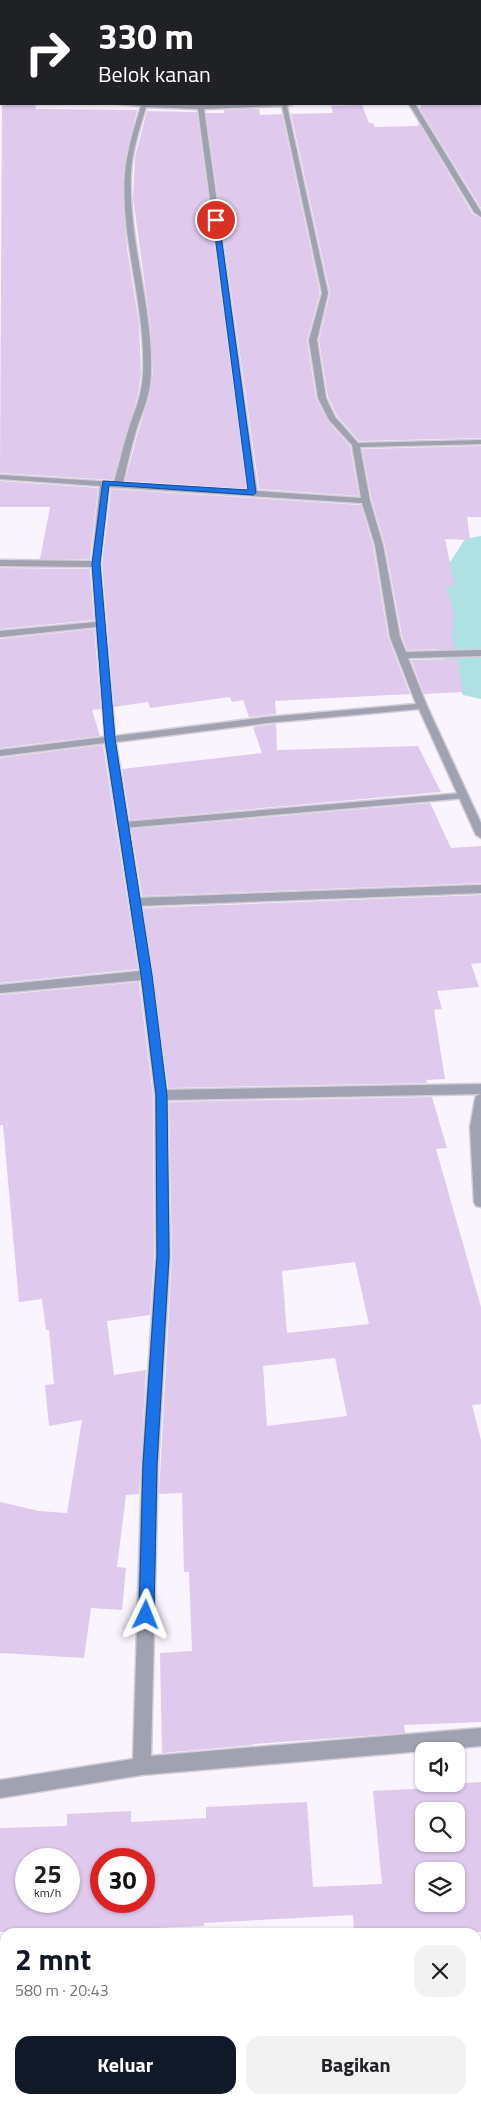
<!DOCTYPE html>
<html lang="id">
<head>
<meta charset="utf-8">
<style>
	body { margin:0; font-family:"Titillium Web",sans-serif; background:#f2f2f2; color:#202124; height:100vh; display:flex; flex-direction:column; font-size:19px; white-space:nowrap }
	* { box-sizing:border-box; margin:0 }
	p { font-size:16px; color:#757577 }
	.icon { flex:none; width:28px; height:28px; fill:none; stroke:currentColor; stroke-width:2; stroke-linecap:round; stroke-linejoin:round }
	.map { position:relative; flex:1; overflow:hidden }
	.panel { position:absolute; left:0px; top:1928px; width:481px; height:176px; display:flex; flex-direction:column; background:#fff; border-radius:15px 15px 0 0; box-shadow:0 1px 4px #0004 }
	.panel>* { flex:none }
	.banner { position:absolute; left:0px; top:0px; width:481px; height:105px; box-shadow:0 1px 4px #0004; background:#202124; color:#fff; overflow:hidden }
	.fabs { position:absolute; left:415px; top:1742px; display:grid; gap:10px }
	.fabs a { display:grid; place-items:center; width:50px; height:50px; border-radius:10px; background:#fff; box-shadow:0 1px 4px #0004; font-size:25px }
	.speed { position:absolute; left:15px; top:1848px; display:flex; gap:10px; font-size:25px; font-weight:700; text-align:center }
	.speed>* { display:grid; place-content:center; width:65px; height:65px; border-radius:50%; background:#fff; box-shadow:0 1px 4px #0004; line-height:1 }
	.speed small { font-size:12px; font-weight:400 }
	.speed .limit { border:8px solid #d22; background:#fff; color:#111 }
	.pin { position:absolute; display:grid; place-items:center; width:42px; height:42px; color:#fff; margin:-21px; border:2px solid #fff; border-radius:50%; box-shadow:0 1px 5px #0007 }
	.me { position:absolute; width:55px; margin:-28px; rotate:2deg; stroke-linejoin:round; filter:drop-shadow(0 0 4px #0008) }
	.turn { display:flex; align-items:center; gap:18px; height:105px; padding:0 15px; font-size:22px }
	.turn .icon { width:65px; height:65px; stroke-width:2.5 }
	.turn b { display:block; font-size:35px; line-height:42px }
	.round { display:grid; place-items:center; flex:none; width:52px; height:52px; border-radius:15px; background:#f2f2f2 }
	.summary { display:flex; align-items:center; justify-content:space-between; height:85px; padding:0 15px }
	h1 { font-size:30px; font-weight:700; line-height:38px; color:#111827 }
	.cta { display:flex; gap:10px; margin-top:auto; padding:10px 15px }
	.cta a { flex:1; height:58px; border-radius:15px; background:#111827; color:#fff; font-size:20px; font-weight:700; line-height:58px; text-align:center }
	.cta a+a { background:#f2f2f2; color:#202124 }
	.map>svg:first-child { display:block }
	.lines { fill:none; stroke-linecap:round; stroke-linejoin:round }
	.river { fill:#aee1e3; fill-rule:evenodd }
	.building { fill:#dfc9ec; fill-rule:evenodd }
	.service-casing { stroke:#d4ced7; stroke-width:3 }
	.minor-casing { stroke:#d4ced7; stroke-width:3 }
	.trunk-casing { stroke:#d4ced7; stroke-width:2 }
	.service { fill:#a0a1b1; fill-rule:evenodd }
	.minor { fill:#a0a1b1; fill-rule:evenodd }
	.trunk { fill:#4e4f6c; fill-rule:evenodd }
	.route { fill:#1a73e8; stroke:#114b97 }
</style>
</head>
<body>
<div class="map">
<svg width="481" height="2103" viewBox="0 0 481 2103">
	<rect width="100%" height="100%" fill="#faf4fe"/>
	<g class="lines">
		<polygon class="river" points="481,536 481,699 463,695 437,647 436,584 465,539"/>
	</g>
	<g class="building">
		<polygon points="35,104 36,109 137,110 137,111 126,156 123,198 127,248 139,323 141,373 138,395 113,480 0,473 2,105"/>
		<polygon points="421,104 481,104 481,208 420,109"/>
		<polygon points="362,105 369,123 373,123 375,127 418,126 419,123 472,213 481,219 481,438 359,441 337,416 328,397 319,340 330,293 291,114 333,113 331,106"/>
		<polygon points="259,109 260,115 282,114 320,293 307,340 316,398 328,421 350,446 359,496 259,489 206,113 224,113 224,110"/>
		<polygon points="147,111 197,112 247,489 125,481 138,432 149,397 153,373 150,323 133,198 135,157"/>
		<polygon points="481,446 481,517 467,517 470,540 445,539 455,586 446,586 455,616 452,616 454,630 451,630 455,649 407,650 402,636 385,545 372,501 362,449"/>
		<polygon points="0,481 98,488 90,559 40,559 50,507 0,507"/>
		<polygon points="111,489 361,505 373,545 388,637 410,694 275,701 276,714 249,717 243,700 232,702 230,697 150,708 148,702 114,707 102,564"/>
		<polygon points="0,568 90,569 94,620 0,629"/>
		<polygon points="94,629 101,709 92,710 100,736 0,748 0,639"/>
		<polygon points="457,659 463,692 424,694 411,660"/>
		<polygon points="276,724 277,750 418,746 441,792 130,820 122,769 262,753 253,727"/>
		<polygon points="103,745 138,969 0,983 0,758"/>
		<polygon points="430,803 451,848 481,846 481,883 142,896 131,829"/>
		<polygon points="481,895 481,963 471,964 479,987 437,991 442,1009 434,1010 445,1079 426,1080 427,1083 168,1088 143,908"/>
		<polygon points="139,982 153,1095 154,1256 150,1315 107,1321 114,1375 146,1370 139,1494 126,1495 117,1567 126,1568 122,1610 91,1608 84,1658 0,1653 0,1502 39,1511 67,1513 82,1420 49,1426 45,1385 54,1384 49,1330 46,1330 42,1299 19,1302 3,1125 0,1125 0,995"/>
		<path d="M432,1097l15,51 -11,1 45,158v97l-9,1 9,35v282l-77,3 1,8 -152,11v1l-91,8 -2,-100 32,-2 -3,-79h-5l-2,-79 -23,1 13,-238 -3,-154zM355,1262l14,62 -82,9 -5,-62zM335,1358l12,58 -80,10 -4,-60z"/>
		<path d="M481,1782v150h-61v-1l-66,1 -1,-17 -149,8v3l-73,3v3h-131v-104l67,-2v-12l64,-3v11l75,-4v-11l101,-5 6,85 69,-3 -9,-93 58,-3 -1,-3zM424,1811h32v33h-32zM26,1859h43v42h-43zM101,1859h43v42h-43zM424,1871h32v33h-32z"/>
	</g>
	<g class="lines">
		<defs>
			<g id="service">
				<rect x="195" y="0" width="4" height="1"/>
				<polygon points="362,0 367,0 367,1 363,1"/>
				<polygon points="462,793 467,796 466,798 124,828 119,825 124,822"/>
				<polygon points="481,885 481,893 135,906 129,902 135,898"/>
				<polygon points="481,1084 481,1094 161,1100 156,1098 155,1095 156,1092 161,1090"/>
			</g>
			<g id="minor">
				<rect x="480" y="79" width="1" height="4"/>
				<rect x="0" y="98" width="1" height="4"/>
				<path d="M119,104h174l-6,2 41,187 -11,47 9,58 9,19 23,26 123,-3v4l-121,3 10,54 13,44 17,92 6,15 75,-2v6l-73,2 19,48 54,117v15l-5,-3 -57,-126 -152,14 -151,19 36,233 15,120 3,161 -12,208 -7,292 330,-28v18l-339,29 -142,23v-18l133,-21 9,-295 14,-208 -1,-161 -14,-115 -141,13v-8l140,-14 -35,-228 -105,13v-6l105,-13 -9,-110 -96,10v-6l96,-9 -4,-55 -92,-1v-6l92,1 8,-75 -100,-7v-4l114,7c5,-17 9,-35 14,-51 7,-22 14,-35 15,-58 3,-68 -23,-133 -18,-200 2,-22 9,-45 16,-67zM282,106l40,187 -13,47 9,58 11,22 23,25 9,53 -104,-7 -53,-382zM146,107l52,2 51,382 -126,-8c4,-18 8,-35 13,-52 7,-22 14,-33 15,-58 2,-67 -23,-133 -20,-200 1,-22 9,-45 15,-66zM109,487l253,16 13,42 15,92 26,67 -149,13 -152,19 -15,-172z"/>
				<polygon points="409,104 415,104 481,212 481,217 474,212"/>
				<polygon points="481,1094 481,1207 476,1206 474,1202 470,1127 475,1099 476,1096"/>
			</g>
			<rect id="trunk" x="0" y="12" width="1" height="4"/>
		</defs>
		<use href="#service" class="service-casing"/>
		<use href="#minor" class="minor-casing"/>
		<use href="#trunk" class="trunk-casing"/>
		<use href="#service" class="service"/>
		<use href="#minor" class="minor"/>
		<use href="#trunk" class="trunk"/>
	</g>
	<polygon class="route" points="216,219 219,220 256,493 253,495 109,485 100,564 115,739 152,975 167,1095 169,1256 157,1464 154,1615 151,1620 146,1623 141,1620 139,1615 143,1464 157,1256 156,1095 141,975 105,739 92,564 103,481 248,490 213,220"/>
</svg>
<div class="fabs">
<a><svg class="icon" aria-label="sound" viewBox="0 0 24 24"><path d="M4 9h4l5-4v14l-5-4H4zM17 9q2 3 0 6"/></svg></a>
<a><svg class="icon" aria-label="search" viewBox="0 0 24 24"><circle cx="10" cy="10" r="6"/><path d="M15 15l6 6"/></svg></a>
<a><svg class="icon" aria-label="layers" viewBox="0 0 24 24"><path d="M12 4l9 5-9 5-9-5zM3 14l9 5 9-5"/></svg></a>
</div>
<div class="speed"><div>25<small>km/h</small></div><div class="limit">30</div></div>
<div class="pin" style="left:216px;top:220px;background:#d93025"><svg class="icon" aria-label="arrive" viewBox="0 0 24 24"><path d="M6 21V4h12l-3 4 3 4H6"/></svg></div>
<svg class="me" style="left:146px;top:1615px" viewBox="-20 -20 40 40"><path d="M0-17L14 15 0 8-14 15z" fill="#1a73e8" stroke="#fff" stroke-width="4"/></svg>
<div class="banner">
<div class="turn"><svg class="icon" aria-label="right" viewBox="0 0 24 24"><path d="M7 20v-9h11M14 6l5 5-5 5"/></svg><div><b>330 m</b>Belok kanan</div></div>
</div>
<section class="panel">
<div class="summary"><div><h1>2 mnt</h1><p>580 m · 20:43</p></div><a class="round"><svg class="icon" aria-label="close" viewBox="0 0 24 24"><path d="M6 6l12 12M18 6L6 18"/></svg></a></div>
<div class="cta"><a>Keluar</a><a>Bagikan</a></div>
</section>
</div>
</body>
</html>
